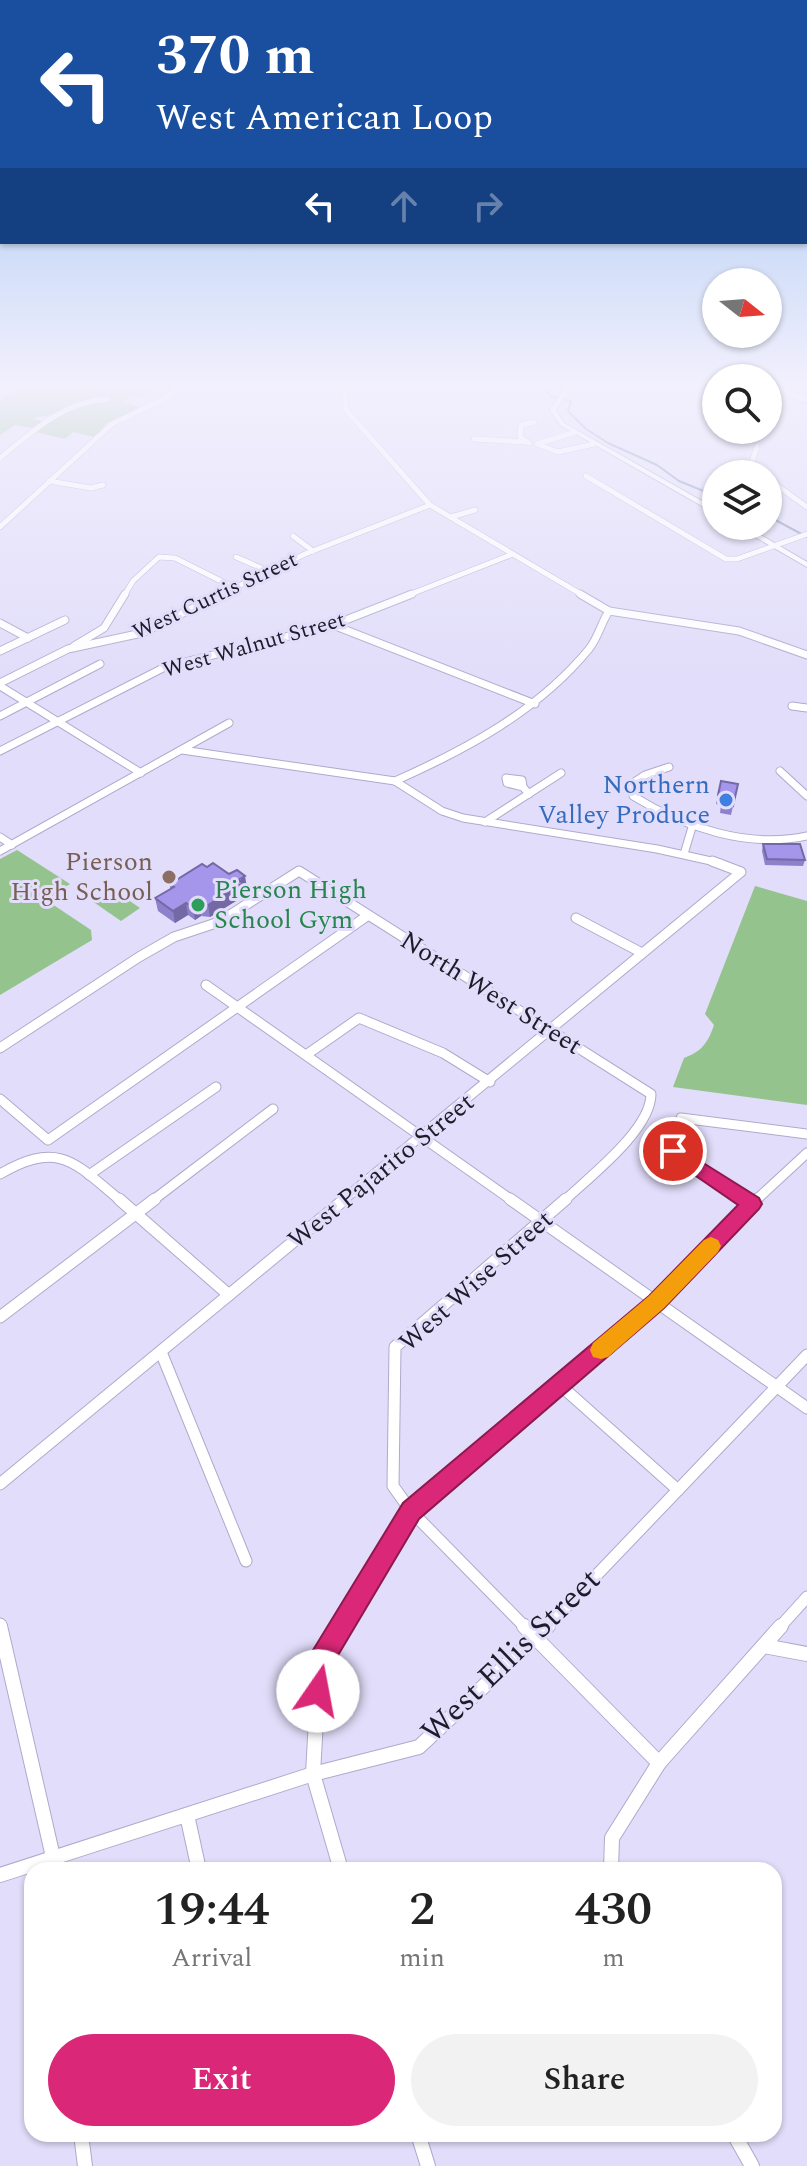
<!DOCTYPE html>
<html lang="en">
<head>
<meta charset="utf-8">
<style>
	body { margin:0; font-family:Spectral,serif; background:#f2f2f2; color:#222; height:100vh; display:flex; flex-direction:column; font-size:30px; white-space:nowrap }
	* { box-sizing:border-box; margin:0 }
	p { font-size:26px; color:#767676 }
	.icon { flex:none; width:44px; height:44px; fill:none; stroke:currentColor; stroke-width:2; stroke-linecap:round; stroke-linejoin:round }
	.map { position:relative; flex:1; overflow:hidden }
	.sheet { position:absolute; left:24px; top:1862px; width:758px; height:280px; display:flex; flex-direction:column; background:#fff; border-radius:24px; box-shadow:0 2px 6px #0004 }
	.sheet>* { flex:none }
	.hud { position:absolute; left:0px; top:0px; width:808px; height:244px; box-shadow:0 2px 6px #0004; background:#1a4fa0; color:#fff; overflow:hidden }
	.needle { width:52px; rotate:107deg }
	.controls { position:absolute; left:702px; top:268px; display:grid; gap:16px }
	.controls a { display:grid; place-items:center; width:80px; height:80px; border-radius:50%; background:#fff; box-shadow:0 2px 6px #0004; font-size:40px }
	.pin { position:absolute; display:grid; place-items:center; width:68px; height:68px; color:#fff; margin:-34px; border:4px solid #fff; border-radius:50%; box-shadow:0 2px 8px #0007 }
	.me { position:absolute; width:88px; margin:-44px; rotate:12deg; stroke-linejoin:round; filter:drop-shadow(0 0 6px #0008) }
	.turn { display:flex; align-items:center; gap:28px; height:168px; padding:0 24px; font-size:36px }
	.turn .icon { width:104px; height:104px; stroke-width:2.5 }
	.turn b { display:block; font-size:56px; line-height:68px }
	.lanes { display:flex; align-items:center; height:76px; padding:0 24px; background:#0003; justify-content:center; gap:40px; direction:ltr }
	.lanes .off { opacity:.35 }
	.eta { display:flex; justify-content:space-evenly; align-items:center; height:136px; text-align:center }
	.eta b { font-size:48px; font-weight:600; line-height:56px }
	.cta { display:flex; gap:16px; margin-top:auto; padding:16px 24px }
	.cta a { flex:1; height:92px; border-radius:48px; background:#db2777; color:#fff; font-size:32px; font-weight:600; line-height:92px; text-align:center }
	.cta a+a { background:#f2f2f2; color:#222 }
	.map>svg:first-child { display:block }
	.green { fill:#95c38e }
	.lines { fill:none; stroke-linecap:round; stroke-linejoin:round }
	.stream { stroke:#8393b9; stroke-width:2 }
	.street-far4-casing { stroke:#aeaacc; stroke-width:6 }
	.street-far3-casing { stroke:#aeaacc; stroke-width:9 }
	.street-far2-casing { stroke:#aeaacc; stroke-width:11 }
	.street-far1-casing { stroke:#aeaacc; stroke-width:13 }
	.street-casing { stroke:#aeaacc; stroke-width:16 }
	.secondary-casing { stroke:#aeaacc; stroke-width:2 }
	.highway-casing { stroke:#aeaacc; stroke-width:2 }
	.street-far4 { stroke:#fff; stroke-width:5 }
	.street-far3 { stroke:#fff; stroke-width:7 }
	.street-far2 { stroke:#fff; stroke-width:9 }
	.street-far1 { stroke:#fff; stroke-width:11 }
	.street { stroke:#fff; stroke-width:14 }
	.secondary { fill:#fff; fill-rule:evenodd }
	.highway { fill:#fff; fill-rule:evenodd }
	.wall { fill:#8e81cb }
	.shaded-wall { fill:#7469a5 }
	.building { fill:#a596ec; stroke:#7469a5; stroke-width:2 }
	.route { fill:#db2777; stroke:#8e194d; stroke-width:2 }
	.slow { fill:#f59e0b }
	.shop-dot { fill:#3f7fe0; stroke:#e1ddfa; stroke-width:3 }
	.education-dot { fill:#8d6e63; stroke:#e1ddfa; stroke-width:3 }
	.leisure-dot { fill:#2e9e5b; stroke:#e1ddfa; stroke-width:3 }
	.labels { text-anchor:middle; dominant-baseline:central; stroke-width:6; stroke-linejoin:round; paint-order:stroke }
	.far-street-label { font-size:22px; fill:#1e1c29; stroke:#e1ddfa }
	.shop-label { font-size:26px; fill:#366cbe; stroke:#e1ddfa; text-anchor:end }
	.education-label { font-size:26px; fill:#785e54; stroke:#e1ddfa; text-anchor:end }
	.leisure-label { font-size:26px; fill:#27864d; stroke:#e1ddfa; text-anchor:start }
	.street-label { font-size:26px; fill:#1e1c29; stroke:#e1ddfa }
	.near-street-label { font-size:32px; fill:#1e1c29; stroke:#e1ddfa }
</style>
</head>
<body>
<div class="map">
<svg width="807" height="2166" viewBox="0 0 807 2166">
	<rect width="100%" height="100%" fill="#e1ddfa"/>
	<g class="green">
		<path d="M0,383h175l-6,6h-13l-16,9 -7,-2 -10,5 17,7 -33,15 -13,14 -21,-5 -8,7 -29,-7 22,-18 52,-15c-23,-1 -38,7 -58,15 -7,3 -13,2 -19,5l10,2 -11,7 -17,-3 -15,10v-35l20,-11z"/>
		<polygon points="17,850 70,884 46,900 91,930 92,940 0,995 0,859"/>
		<path d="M755,886l52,15v204l-134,-18 11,-29c17,-6 24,-15 30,-33l-9,-11z"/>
		<polygon points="112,889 140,908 121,921 92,901"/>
	</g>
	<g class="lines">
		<g class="stream">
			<polyline points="538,383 552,397 571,401 568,411 586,429 608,443 657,465 679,481 716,496"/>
			<polyline points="768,516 807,537"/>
		</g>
		<defs>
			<g id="street-far4">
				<polyline points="344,383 346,410 430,505 584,596"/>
				<polyline points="575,432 537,444 558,452 594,444"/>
				<polyline points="474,439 527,442"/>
				<polyline points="529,443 520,437 521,425 534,422"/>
				<polyline points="757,446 751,466 760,474"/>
				<path d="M0,458c33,-27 63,-56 107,-59"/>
				<polyline points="586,476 726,559 737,559 807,534"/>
				<polyline points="768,479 807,507"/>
				<polyline points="49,481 91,488 103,485"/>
				<polyline points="451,517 475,510"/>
				<polyline points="0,527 112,424 166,398 181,383"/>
				<polyline points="293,536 313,551"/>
				<polyline points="236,557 268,571"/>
				<polyline points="124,596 133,581 159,557 175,558 233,587"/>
				<polyline points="218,596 305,554 430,505"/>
				<polyline points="406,596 513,554"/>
			</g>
			<g id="street-far3">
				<polyline points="580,594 609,611 739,631 807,655"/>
				<polyline points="0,623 28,638"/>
				<polyline points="333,625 535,704"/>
				<polyline points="74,646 104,628 125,594"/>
				<polyline points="0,651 65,620"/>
				<polyline points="0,683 68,649 142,633 222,594"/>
				<polyline points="0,686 141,773"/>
				<polyline points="792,706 807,708"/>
				<polyline points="0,716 100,664"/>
				<polyline points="182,750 395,781 442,811 463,818 657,849 720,863"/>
				<polyline points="0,751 165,667 333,625 412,594"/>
				<path d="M669,767l-24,8 -12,8v13c50,31 115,53 174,40"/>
				<polyline points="780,771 807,796"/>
				<polygon points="506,778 522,780 523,787 507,783"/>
				<path d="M395,781c72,-32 143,-70 194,-132 9,-11 12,-26 20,-38"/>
				<polyline points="523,787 529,794"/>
				<polyline points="485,822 561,773"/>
				<polyline points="0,837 12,845"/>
				<polyline points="0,851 229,723"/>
				<polyline points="684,854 693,824"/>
			</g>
			<g id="street-far2">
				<polyline points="576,918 642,953"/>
				<polyline points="206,985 513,1201"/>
				<path d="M0,1048l139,-91 35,-20 45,-15 80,-51 352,223c0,36 -62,83 -87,107"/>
				<polyline points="306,1055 359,1018 443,1053 490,1082"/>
				<polyline points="0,1099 48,1140 367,916"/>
				<path d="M0,1174c59,-34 74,-12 121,27"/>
				<polyline points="89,1175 216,1087"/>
				<polyline points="152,1201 273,1109"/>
				<polyline points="342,1201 741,872 712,861"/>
				<polyline points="748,1201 673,1151 681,1118 807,1134"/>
				<polyline points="755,1201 807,1153"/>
			</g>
			<g id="street-far1">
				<polyline points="119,1199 229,1295"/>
				<polyline points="510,1199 807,1408"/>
				<polyline points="745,1199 752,1204"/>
				<polyline points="0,1317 155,1199"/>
				<polyline points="161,1352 246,1561"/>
				<polyline points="560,1385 678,1490"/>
				<polyline points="0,1484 345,1199"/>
				<polyline points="0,1624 1,1628"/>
				<polyline points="341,1628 411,1511 657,1302 757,1199"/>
				<polyline points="526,1628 411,1511 393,1486 395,1347 566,1199"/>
				<polyline points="546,1628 807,1355"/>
				<polyline points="779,1628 807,1597"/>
			</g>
			<g id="street">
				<polyline points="0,1626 56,1870"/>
				<polyline points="524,1626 659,1763"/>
				<polyline points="764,1646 807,1654"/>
				<polyline points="187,1815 199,1870"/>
				<polyline points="341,1870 313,1774 319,1664 342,1626"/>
				<polyline points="611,1870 612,1838 659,1763 781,1626"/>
				<polyline points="0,1875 313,1774 419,1747 548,1626"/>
				<polyline points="81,2134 85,2166"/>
				<polyline points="418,2134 428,2166"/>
				<polyline points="734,2134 752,2166"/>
			</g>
			<g id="secondary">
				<polygon points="568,383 574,383 556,410 564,423 716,509 716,514 560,425 550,410"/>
				<polygon points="736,526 745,526 807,562 807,567"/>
			</g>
			<polygon id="highway" points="768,383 807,397 807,403 768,388"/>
		</defs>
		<use href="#street-far4" class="street-far4-casing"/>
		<use href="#street-far3" class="street-far3-casing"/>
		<use href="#street-far2" class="street-far2-casing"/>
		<use href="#street-far1" class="street-far1-casing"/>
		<use href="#street" class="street-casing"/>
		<use href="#secondary" class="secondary-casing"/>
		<use href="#highway" class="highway-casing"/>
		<use href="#street-far4" class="street-far4"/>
		<use href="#street-far3" class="street-far3"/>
		<use href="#street-far2" class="street-far2"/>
		<use href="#street-far1" class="street-far1"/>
		<use href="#street" class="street"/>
		<use href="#secondary" class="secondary"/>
		<use href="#highway" class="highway"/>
	</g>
	<g class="wall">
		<polygon points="721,781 738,784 731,815 720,813 721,805 716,804"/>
		<polygon points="763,844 805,860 803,866 765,865 762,851"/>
		<polygon points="207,867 229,874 247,888 243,890 244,896 210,917 201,916 195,920 188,915 175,923 158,911 155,898 170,889 170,884"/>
	</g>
	<g class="shaded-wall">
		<polygon points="245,876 247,888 243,890 244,896 210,917 208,905"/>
		<polygon points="186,903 188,915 175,923 173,911"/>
		<polygon points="200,904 201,916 195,920 193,908"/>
	</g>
	<g class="building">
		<polygon points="721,781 738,784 733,806 722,804 723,796 718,795"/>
		<polygon points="763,844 800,844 805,860 767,859"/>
		<polygon points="213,863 229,874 237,870 245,876 238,880 243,883 208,905 200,904 193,908 186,903 173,911 155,898 174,887 170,884 202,864 207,867"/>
	</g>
	<linearGradient id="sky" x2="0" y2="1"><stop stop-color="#91bbee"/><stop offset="0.56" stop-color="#f2f0fd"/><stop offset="1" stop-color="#f2f0fd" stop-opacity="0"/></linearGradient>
	<rect width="807" height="687" fill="url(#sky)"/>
	<polygon class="route" points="673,1144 759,1198 762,1204 759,1209 664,1308 419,1519 331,1667 330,1691 327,1700 318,1704 309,1700 305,1691 310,1655 403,1503 649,1296 738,1205 667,1156 664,1151 667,1146"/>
	<polygon class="slow" points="711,1237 718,1240 721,1246 718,1252 664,1308 608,1357 601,1359 593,1357 590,1350 593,1343 649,1296 704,1240"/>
	<circle class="shop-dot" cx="726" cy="800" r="8"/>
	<circle class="education-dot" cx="169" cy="877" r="8"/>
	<circle class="leisure-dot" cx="198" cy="905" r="8"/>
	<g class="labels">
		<g class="far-street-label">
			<text transform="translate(215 596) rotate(-25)">West Curtis Street</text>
			<text transform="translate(254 645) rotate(-16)">West Walnut Street</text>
		</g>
		<g class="shop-label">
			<text x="710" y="785">Northern<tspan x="710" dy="30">Valley Produce</tspan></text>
		</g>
		<g class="education-label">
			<text x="153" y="862">Pierson<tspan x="153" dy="30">High School</tspan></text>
		</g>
		<g class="leisure-label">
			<text x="214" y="890">Pierson High<tspan x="214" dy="30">School Gym</tspan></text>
		</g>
		<g class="street-label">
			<text transform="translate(491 993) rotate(32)">North West Street</text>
			<text transform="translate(381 1171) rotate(-39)">West Pajarito Street</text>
			<text transform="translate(476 1281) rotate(-42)">West Wise Street</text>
		</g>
		<g class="near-street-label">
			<text transform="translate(511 1656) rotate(-44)">West Ellis Street</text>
		</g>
	</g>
</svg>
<div class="controls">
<a><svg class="needle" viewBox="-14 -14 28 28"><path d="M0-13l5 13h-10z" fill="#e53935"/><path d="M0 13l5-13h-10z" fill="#767676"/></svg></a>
<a><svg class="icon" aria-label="search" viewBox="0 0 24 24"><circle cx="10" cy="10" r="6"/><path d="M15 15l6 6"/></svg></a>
<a><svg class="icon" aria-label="layers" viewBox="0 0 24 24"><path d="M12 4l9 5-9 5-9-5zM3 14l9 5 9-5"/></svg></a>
</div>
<div class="pin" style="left:673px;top:1151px;background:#d93025"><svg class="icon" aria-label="arrive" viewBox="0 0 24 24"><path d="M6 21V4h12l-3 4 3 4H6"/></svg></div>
<svg class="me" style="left:318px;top:1691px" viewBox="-20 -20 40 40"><circle r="19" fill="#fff"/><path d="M0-13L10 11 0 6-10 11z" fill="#db2777"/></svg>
<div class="hud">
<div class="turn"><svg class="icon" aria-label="left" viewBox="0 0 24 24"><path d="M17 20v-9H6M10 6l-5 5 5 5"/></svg><div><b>370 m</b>West American Loop</div></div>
<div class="lanes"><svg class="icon" aria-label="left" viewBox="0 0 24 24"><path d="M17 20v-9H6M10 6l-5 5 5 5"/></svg><svg class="icon off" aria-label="ahead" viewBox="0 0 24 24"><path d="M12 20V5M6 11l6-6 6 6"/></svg><svg class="icon off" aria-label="right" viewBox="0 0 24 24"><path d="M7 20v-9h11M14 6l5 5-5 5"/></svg></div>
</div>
<section class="sheet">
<div class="eta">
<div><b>19:44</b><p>Arrival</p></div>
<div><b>2</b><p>min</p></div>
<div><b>430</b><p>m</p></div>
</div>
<div class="cta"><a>Exit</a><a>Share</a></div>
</section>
</div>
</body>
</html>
